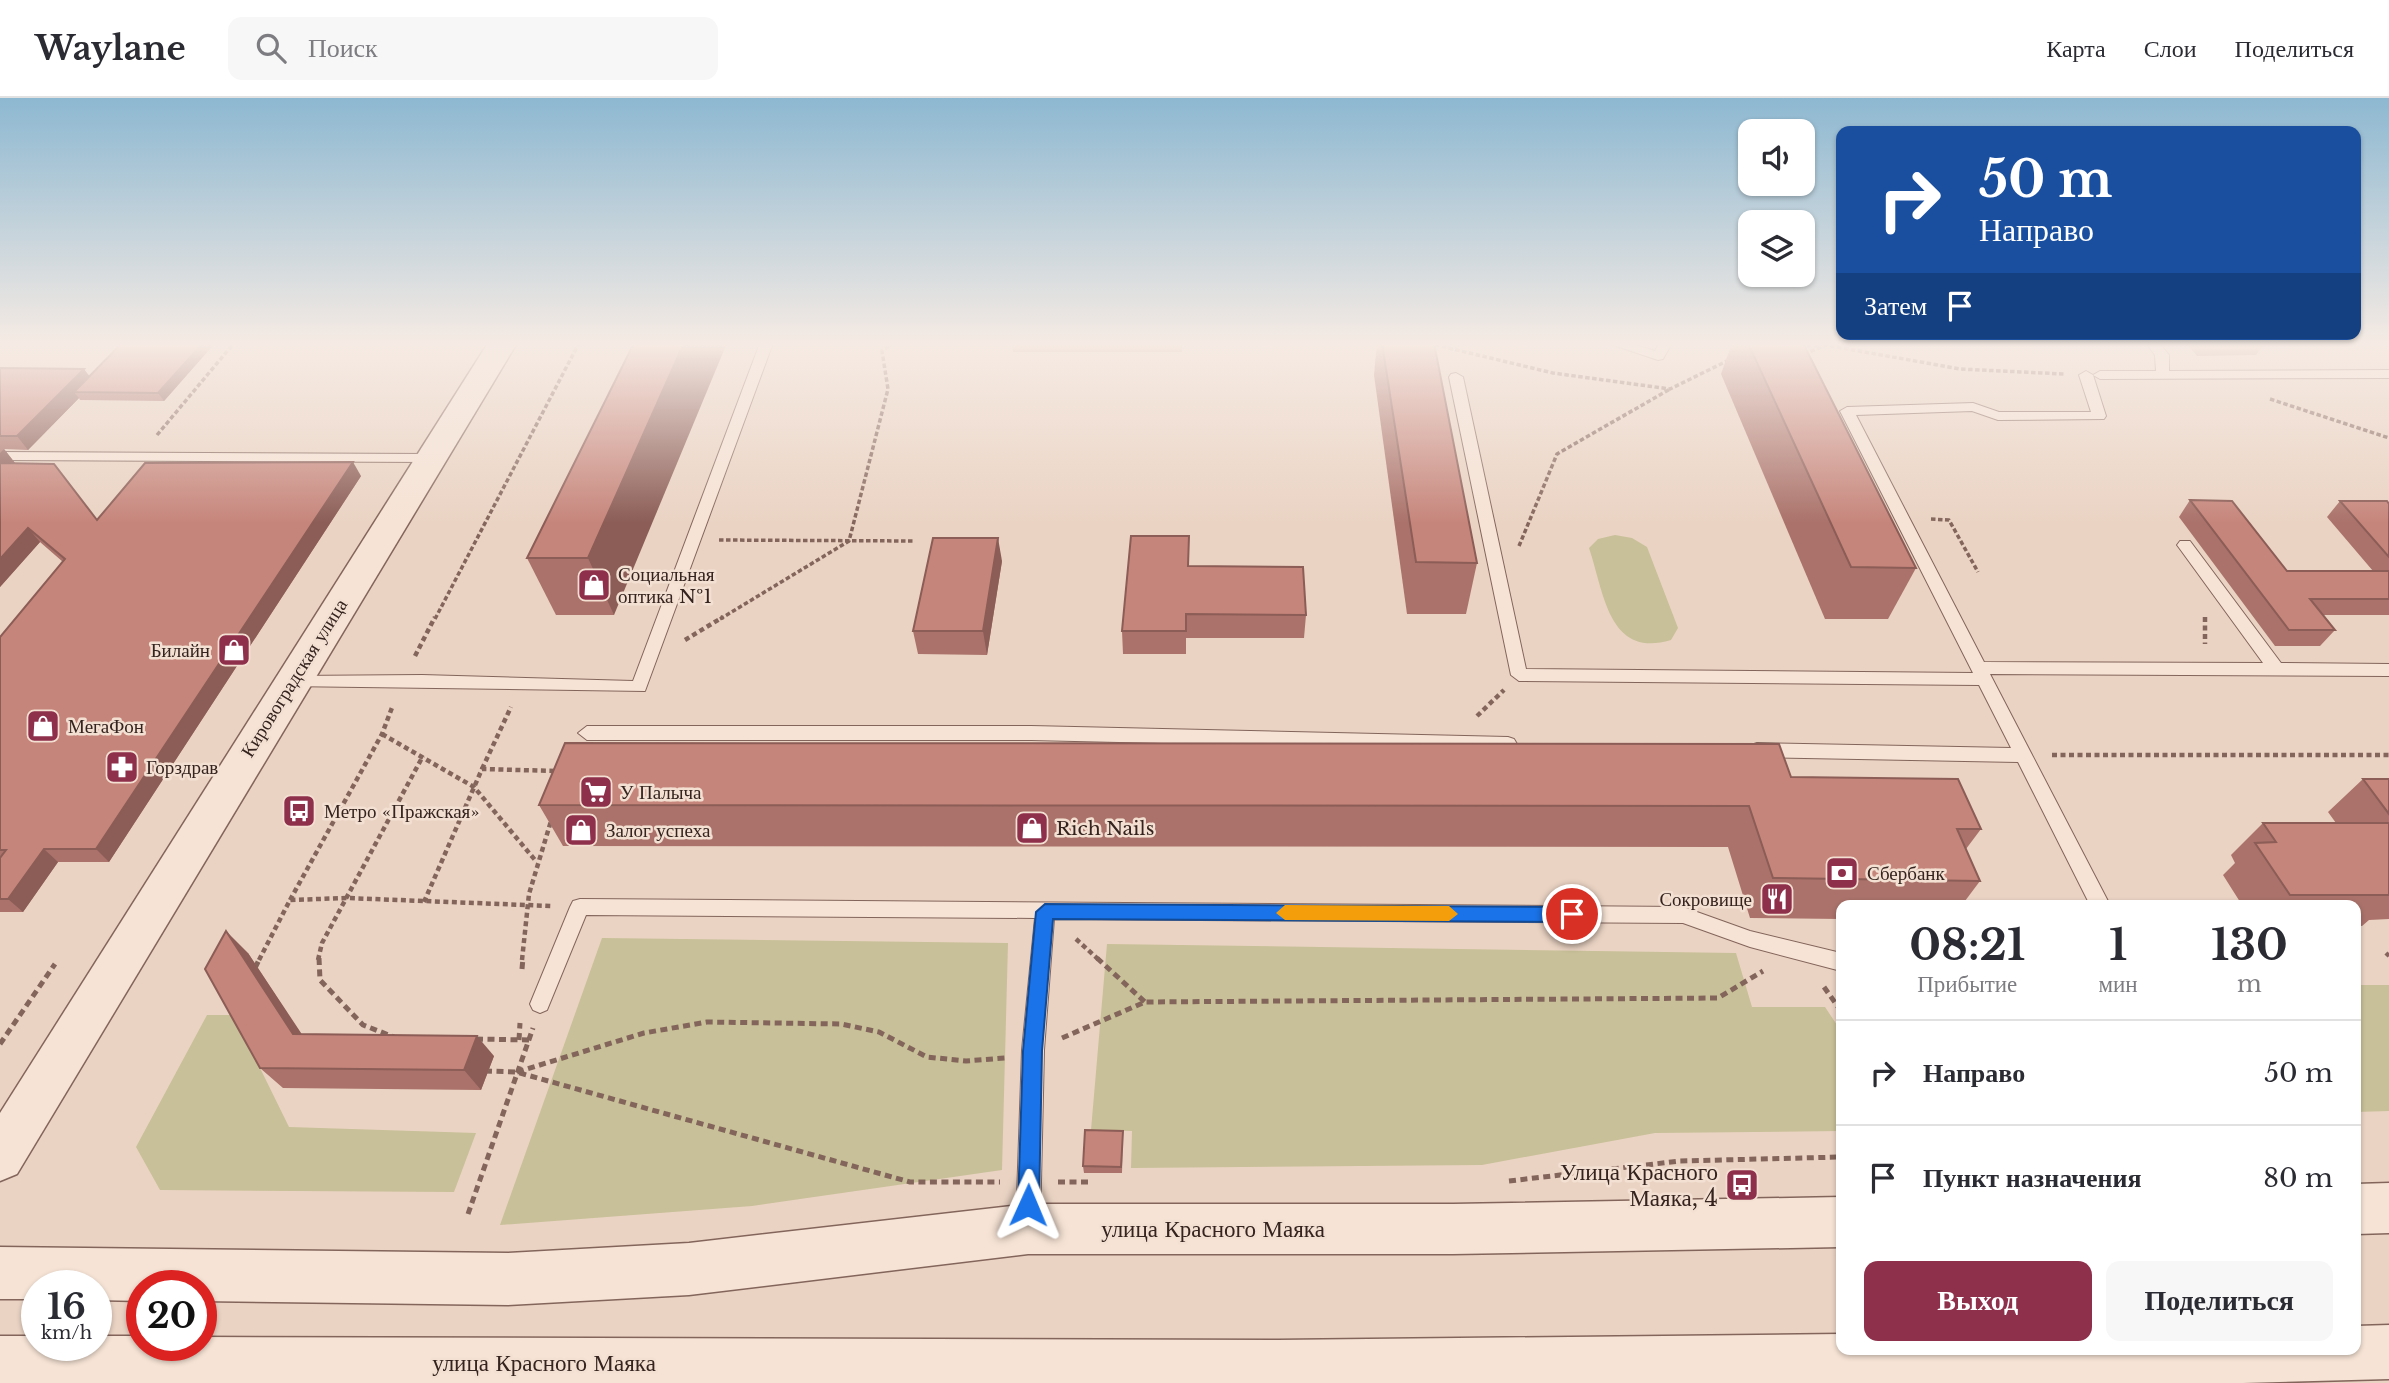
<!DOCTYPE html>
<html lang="ru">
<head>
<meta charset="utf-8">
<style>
	body { margin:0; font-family:"Libre Baskerville",serif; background:#f7f7f7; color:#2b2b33; height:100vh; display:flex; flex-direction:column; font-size:26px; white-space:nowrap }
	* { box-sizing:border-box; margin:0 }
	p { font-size:23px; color:#7c7c81 }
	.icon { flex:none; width:38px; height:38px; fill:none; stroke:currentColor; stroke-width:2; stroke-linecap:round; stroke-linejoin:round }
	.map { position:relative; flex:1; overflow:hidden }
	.panel { position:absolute; left:1836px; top:802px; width:525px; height:455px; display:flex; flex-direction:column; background:#fff; border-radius:14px; box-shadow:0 2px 5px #0004 }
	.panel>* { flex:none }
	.guide { position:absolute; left:1836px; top:28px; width:525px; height:214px; border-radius:14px; box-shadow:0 2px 5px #0004; background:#1a4fa0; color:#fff; overflow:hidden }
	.tools { position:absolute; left:1738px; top:21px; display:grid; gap:14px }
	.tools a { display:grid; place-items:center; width:77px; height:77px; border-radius:14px; background:#fff; box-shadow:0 2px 5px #0004; font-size:35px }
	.speed { position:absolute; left:21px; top:1172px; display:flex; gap:14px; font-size:35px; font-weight:700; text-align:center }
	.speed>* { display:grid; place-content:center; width:91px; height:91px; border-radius:50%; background:#fff; box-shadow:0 2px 5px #0004; line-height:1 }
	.speed small { font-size:18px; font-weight:400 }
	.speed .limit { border:10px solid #d22; background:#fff; color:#111 }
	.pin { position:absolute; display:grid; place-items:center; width:60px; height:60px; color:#fff; margin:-30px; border:4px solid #fff; border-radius:50%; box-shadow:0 2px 7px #0007 }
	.me { position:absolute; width:77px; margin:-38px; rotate:1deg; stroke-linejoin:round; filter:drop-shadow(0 0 5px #0008) }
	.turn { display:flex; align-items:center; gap:24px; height:147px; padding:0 28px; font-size:32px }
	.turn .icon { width:91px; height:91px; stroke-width:2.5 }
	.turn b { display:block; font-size:49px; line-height:60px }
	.then { display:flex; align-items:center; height:66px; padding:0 28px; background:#0003; gap:14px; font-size:26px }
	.eta { display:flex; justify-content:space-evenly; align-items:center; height:119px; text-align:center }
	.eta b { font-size:42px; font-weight:800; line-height:49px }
	.primary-button { display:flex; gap:14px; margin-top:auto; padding:14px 28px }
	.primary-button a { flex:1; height:80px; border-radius:14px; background:#8e2f4b; color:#fff; font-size:28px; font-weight:800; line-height:80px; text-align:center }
	.primary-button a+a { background:#f7f7f7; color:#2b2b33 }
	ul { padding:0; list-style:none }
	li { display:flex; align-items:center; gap:21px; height:105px; padding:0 28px; border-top:2px solid #e1e1e2 }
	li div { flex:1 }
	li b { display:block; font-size:26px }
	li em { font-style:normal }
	header { display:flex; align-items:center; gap:42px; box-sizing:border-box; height:98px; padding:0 35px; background:#fff; border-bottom:2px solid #e1e1e2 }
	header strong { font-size:33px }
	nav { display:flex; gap:38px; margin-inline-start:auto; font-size:24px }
	.search { width:490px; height:63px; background:#f7f7f7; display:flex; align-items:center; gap:18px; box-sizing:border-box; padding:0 24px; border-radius:14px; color:#7c7c81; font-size:26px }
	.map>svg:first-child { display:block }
	.green { fill:#c8c098 }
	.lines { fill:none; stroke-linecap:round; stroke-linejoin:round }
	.service-casing { stroke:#83655b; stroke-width:2 }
	.tertiary-casing { stroke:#83655b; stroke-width:3 }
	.path-far2 { stroke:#83655b; stroke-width:3.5; stroke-dasharray:4.5 2.5; stroke-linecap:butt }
	.path-far1 { stroke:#83655b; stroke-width:4.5; stroke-dasharray:5 3.5; stroke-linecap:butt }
	.path { stroke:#83655b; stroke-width:5; stroke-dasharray:7 4.5; stroke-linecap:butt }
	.service { fill:#f6e3d5; fill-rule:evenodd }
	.tertiary { fill:#f6e3d5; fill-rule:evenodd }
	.wall { fill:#aa726a }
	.shaded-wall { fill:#8b5d56 }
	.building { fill:#c6857b; stroke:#8b5d56; stroke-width:2 }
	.route { fill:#1a73e8; stroke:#114b97; stroke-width:2 }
	.slow { fill:#f59e0b }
	.labels { text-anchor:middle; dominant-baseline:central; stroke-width:5; stroke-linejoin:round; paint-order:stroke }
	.poi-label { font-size:19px; fill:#34231e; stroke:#f3e0d2; text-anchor:start }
	.street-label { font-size:19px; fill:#34231e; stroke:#f3e0d2 }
	.near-poi-label { font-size:23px; fill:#34231e; stroke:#f3e0d2; text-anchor:end }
	.near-street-label { font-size:23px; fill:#34231e; stroke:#f3e0d2 }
</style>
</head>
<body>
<header>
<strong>Waylane</strong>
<div class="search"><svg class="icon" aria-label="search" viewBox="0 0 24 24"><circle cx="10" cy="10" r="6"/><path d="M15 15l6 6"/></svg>Поиск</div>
<nav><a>Карта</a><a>Слои</a><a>Поделиться</a></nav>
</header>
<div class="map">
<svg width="2389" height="1285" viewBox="0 0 2389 1285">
	<rect width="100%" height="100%" fill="#ead3c3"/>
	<g class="green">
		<path d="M1615,437l17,3 15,9 31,81 -7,12c-63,19 -67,-48 -82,-92l9,-9z"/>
		<polygon points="602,840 1008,845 1002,1072 752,1108 500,1127"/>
		<polygon points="1107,846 1736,855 1752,909 1825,909 1841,933 1841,1033 1655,1035 1482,1067 1131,1070 1132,1033 1091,1032"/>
		<polygon points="2356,887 2389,887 2389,1013 2356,1014"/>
		<polygon points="207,917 234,917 289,1029 476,1035 454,1094 160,1092 136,1049"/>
	</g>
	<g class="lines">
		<defs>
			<g id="service">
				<polygon points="760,245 773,245 645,593 286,588 284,584 286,580 292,578 422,577 633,583"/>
				<polygon points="1607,245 1629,245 1655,253 1659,245 1672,245 1663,261 1658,262"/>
				<polygon points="2146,245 2159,245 2169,257 2169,273 2389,272 2389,280 2100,281 2093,277 2100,273 2156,273 2155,257"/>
				<polygon points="2086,273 2093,277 2106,318 2104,321 1998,322 1972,313 1856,317 1984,564 2263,565 2180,451 2177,447 2180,443 2190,443 2281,565 2389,566 2389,578 1990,576 2110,807 2090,807 2018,664 1757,659 1751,657 1748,652 1751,647 1757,645 2011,650 1979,587 1519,583 1511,577 1449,279 1451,276 1456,275 1463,279 1526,571 1973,575 1840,313 1847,309 1973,305 1999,314 2091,314 2079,277"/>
				<polygon points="0,354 429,356 436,360 429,364 0,362"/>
				<polygon points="587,628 1031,628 1508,639 1514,641 1517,646 1514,651 1508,653 1031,642 587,642 578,635"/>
				<polygon points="580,801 1683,809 1750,833 1841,855 1841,873 1750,849 1683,825 1054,821 1044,952 1040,1128 1036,1136 1028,1139 1020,1136 1016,1128 1022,952 1035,820 586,817 547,912 540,915 533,912 530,906 570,809 573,803"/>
			</g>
			<g id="tertiary">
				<polygon points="488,245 517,245 17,1076 0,1083 0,1015"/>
				<polygon points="2389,1085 2389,1135 2356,1136 2356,1086"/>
				<polygon points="1841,1099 1841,1149 1453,1156 1028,1156 689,1197 508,1207 201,1203 201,1188 142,1188 142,1203 96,1202 96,1188 37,1188 37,1201 0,1201 0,1149 508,1155 689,1145 1028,1106 1453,1106"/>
				<polygon points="2389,1227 2389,1281 2243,1285 0,1285 0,1238 37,1238 37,1248 96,1248 96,1238 142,1238 142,1248 201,1248 201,1239 1278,1242 1841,1236 1841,1251 2356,1251 2356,1228"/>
			</g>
		</defs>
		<use href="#service" class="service-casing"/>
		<use href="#tertiary" class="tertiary-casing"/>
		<g class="path-far2">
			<polyline points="1428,245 1553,275 1670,291 1729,262"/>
			<polyline points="1800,248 1823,247"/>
			<polyline points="1804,256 1826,247 1960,271 2064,276"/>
			<polyline points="2270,301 2389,340"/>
			<polyline points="157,337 234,245"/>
			<polyline points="1931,421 1949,422 1978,474"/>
			<polyline points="719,442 915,443"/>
			<polyline points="1519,448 1557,356 1670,291"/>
			<polyline points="435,521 579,245"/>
			<polyline points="720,521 849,443 888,291 882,253 893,245"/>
		</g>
		<g class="path-far1">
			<polyline points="2205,519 2205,546"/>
			<polyline points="685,542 723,519"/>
			<polyline points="415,558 435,519"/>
			<polyline points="1477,618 1504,592"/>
			<polyline points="382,636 474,689 535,762"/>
			<polyline points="2052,657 2389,657"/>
			<polyline points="482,671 511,609"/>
			<polyline points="290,802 382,636 393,607"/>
			<polyline points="424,804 482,671 556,673"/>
			<polyline points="1076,841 1099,862"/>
			<polyline points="2386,858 2389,855"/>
			<polyline points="259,862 290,802 347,800 551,808"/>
			<polyline points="318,862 322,845 423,658"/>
			<polyline points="522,862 529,796 551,723"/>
		</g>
		<g class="path">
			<polyline points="319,860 320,882 363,927 394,939"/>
			<polyline points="1097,860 1145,904"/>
			<polyline points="255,870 260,860"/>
			<polyline points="522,871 523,860"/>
			<polyline points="1824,889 1841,913"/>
			<polyline points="1062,940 1145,904 1718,900 1763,873"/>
			<polyline points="476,941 529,942"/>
			<polyline points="519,942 520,925"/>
			<polyline points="0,946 55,866"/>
			<polyline points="485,973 516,974 910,1084 1000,1084"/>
			<polyline points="517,974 644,935 707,924 841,926 879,934 927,959 966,963 1005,960"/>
			<polyline points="1509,1083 1680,1063 1841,1059"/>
			<polyline points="1058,1084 1091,1084"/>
			<polyline points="468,1116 533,930"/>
		</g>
		<use href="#service" class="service"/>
		<use href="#tertiary" class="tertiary"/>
	</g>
	<g class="wall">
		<polygon points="215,245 164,303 80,302 79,300 28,352 4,351 15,365 97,422 361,378 109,764 58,764 23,814 0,814 0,539 63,464 40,444 0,489 0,270 90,278"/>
		<polygon points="634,245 614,517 556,517 527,460"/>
		<polygon points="1012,245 1182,245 1182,254 1013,254"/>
		<polygon points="1377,245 1434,245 1477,465 1466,516 1407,516 1374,277"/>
		<polygon points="1732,245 1803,245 1916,470 1888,521 1825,521 1721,276"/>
		<polygon points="2186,245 2265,245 2256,257 2197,258"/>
		<polygon points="2190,402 2287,473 2373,473 2327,419 2340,403 2389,406 2389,517 2323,517 2335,532 2320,548 2275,548 2179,419"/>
		<polygon points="1002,463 987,557 918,556 913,533"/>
		<polygon points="1189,468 1306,517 1304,540 1186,540 1186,556 1123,556 1122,533"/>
		<polygon points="1791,679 1981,731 1966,751 1980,783 1962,807 1841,807 1841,821 1750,820 1728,749 563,748 539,707"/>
		<polygon points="2363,681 2389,681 2389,821 2369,822 2362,828 2356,828 2356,807 2242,807 2223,777 2235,765 2231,757 2263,725 2336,725 2328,714"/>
		<polygon points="248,855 301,936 494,958 481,992 283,990 260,970"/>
		<polygon points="1123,1033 1122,1075 1084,1075 1083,1068"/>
	</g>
	<g class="shaded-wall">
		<polygon points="203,245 215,245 164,303 158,295"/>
		<polygon points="684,245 727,245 614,517 588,460"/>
		<polygon points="84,271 94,284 74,294 79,300 28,352 17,338"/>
		<polygon points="4,351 15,365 0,376 0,355"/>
		<polygon points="353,364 361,378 109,764 96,751"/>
		<polygon points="28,430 40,444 0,489 0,461"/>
		<polygon points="998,440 1002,463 987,557 983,533"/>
		<polygon points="44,751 58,764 23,814 8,801"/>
		<polygon points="226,833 248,855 315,956 293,936"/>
		<polygon points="477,938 494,958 481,992 464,972"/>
	</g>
	<g class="building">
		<polygon points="122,245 203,245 158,295 74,294"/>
		<polygon points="634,245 684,245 588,460 527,460"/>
		<polygon points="1382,245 1434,245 1477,465 1416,464"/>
		<polygon points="1748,245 1803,245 1916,470 1851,469"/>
		<polygon points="0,270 84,271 17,338 0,338"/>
		<polygon points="353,364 96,751 44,751 8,801 0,801 0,760 6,752 0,752 0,539 65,461 28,430 0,461 0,365 54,366 97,422 145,365"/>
		<polygon points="2190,402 2232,403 2287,473 2389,473 2389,501 2310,501 2335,532 2289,532"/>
		<polygon points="2340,403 2387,403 2389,406 2389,459"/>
		<polygon points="1131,438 1189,438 1188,468 1303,469 1306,517 1186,516 1186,533 1122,533"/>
		<polygon points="933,440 998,440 983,533 913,533"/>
		<polygon points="565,645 1779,646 1791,679 1958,681 1981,731 1957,731 1980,783 1773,780 1749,708 539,707"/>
		<polygon points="2363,681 2389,681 2389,716"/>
		<polygon points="2263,725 2389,725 2389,797 2290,797 2255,745 2276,744"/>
		<polygon points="226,833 293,936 477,938 464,972 260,970 205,871"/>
		<polygon points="1085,1032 1123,1033 1121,1069 1083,1068"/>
	</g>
	<linearGradient id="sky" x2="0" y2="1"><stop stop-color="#8db8d1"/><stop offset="0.58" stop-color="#f6ebe4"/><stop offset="1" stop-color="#f6ebe4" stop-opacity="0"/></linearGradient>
	<rect width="2389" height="425" fill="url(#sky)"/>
	<polygon class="route" points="1045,806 1572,809 1581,816 1572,824 1053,821 1042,953 1039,1107 1035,1115 1028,1118 1021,1115 1018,1107 1023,953 1036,814"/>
	<polygon class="slow" points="1285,807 1449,808 1458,816 1449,823 1285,822 1276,815"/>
	<defs>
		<symbol id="shop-square" viewBox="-11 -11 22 22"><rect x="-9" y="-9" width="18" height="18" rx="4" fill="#8e2f4b" stroke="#f3e0d2"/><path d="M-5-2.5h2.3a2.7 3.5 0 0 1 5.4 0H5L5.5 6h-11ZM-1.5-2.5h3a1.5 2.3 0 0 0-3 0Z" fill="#fff"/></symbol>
		<symbol id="pharmacy-square" viewBox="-11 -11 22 22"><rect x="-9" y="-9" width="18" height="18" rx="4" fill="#8e2f4b" stroke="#f3e0d2"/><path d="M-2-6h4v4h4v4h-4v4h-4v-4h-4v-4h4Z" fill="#fff"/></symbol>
		<symbol id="supermarket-square" viewBox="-11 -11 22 22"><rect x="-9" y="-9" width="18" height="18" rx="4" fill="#8e2f4b" stroke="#f3e0d2"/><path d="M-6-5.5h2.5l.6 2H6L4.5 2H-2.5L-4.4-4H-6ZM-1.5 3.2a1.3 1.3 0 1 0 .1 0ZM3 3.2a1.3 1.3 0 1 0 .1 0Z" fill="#fff"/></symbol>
		<symbol id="bus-square" viewBox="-11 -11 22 22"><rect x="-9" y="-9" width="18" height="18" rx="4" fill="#8e2f4b" stroke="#f3e0d2"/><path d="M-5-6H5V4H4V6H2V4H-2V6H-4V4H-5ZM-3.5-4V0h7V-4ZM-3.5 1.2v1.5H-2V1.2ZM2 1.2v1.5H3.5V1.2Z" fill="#fff"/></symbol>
		<symbol id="bank-square" viewBox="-11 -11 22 22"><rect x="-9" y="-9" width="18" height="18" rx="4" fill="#8e2f4b" stroke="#f3e0d2"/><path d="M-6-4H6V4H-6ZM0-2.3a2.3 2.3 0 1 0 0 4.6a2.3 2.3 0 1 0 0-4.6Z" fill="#fff"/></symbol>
		<symbol id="restaurant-square" viewBox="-11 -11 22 22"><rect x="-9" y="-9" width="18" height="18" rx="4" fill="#8e2f4b" stroke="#f3e0d2"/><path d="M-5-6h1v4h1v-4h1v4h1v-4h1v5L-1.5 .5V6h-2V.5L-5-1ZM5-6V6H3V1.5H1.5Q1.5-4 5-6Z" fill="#fff"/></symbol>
	</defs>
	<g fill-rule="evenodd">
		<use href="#shop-square" x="575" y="468" width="38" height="38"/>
		<use href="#shop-square" x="215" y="533" width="38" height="38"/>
		<use href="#shop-square" x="24" y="609" width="38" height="38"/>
		<use href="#pharmacy-square" x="103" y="650" width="38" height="38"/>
		<use href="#supermarket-square" x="577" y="675" width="38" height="38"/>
		<use href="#bus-square" x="280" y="694" width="38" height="38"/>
		<use href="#shop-square" x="1013" y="711" width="38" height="38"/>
		<use href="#shop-square" x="562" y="713" width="38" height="38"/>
		<use href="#bank-square" x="1823" y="756" width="38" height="38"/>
		<use href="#restaurant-square" x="1758" y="782" width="38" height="38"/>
		<use href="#bus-square" x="1723" y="1068" width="38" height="38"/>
	</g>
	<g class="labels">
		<g class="poi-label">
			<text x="618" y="476">Социальная<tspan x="618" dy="22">оптика №1</tspan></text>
			<text x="210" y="552" text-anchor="end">Билайн</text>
			<text x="68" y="628">МегаФон</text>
			<text x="146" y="669">Горздрав</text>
			<text x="620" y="694">У Палыча</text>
			<text x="324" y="713">Метро «Пражская»</text>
			<text x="1056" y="730">Rich Nails</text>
			<text x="606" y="732">Залог успеха</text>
			<text x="1867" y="775">Сбербанк</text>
			<text x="1752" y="801" text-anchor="end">Сокровище</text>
		</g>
		<g class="street-label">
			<text transform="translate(294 580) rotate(-58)">Кировоградская улица</text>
		</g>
		<g class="near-poi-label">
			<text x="1718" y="1074">Улица Красного<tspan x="1718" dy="26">Маяка, 4</tspan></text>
		</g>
		<g class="near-street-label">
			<text x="1213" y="1131">улица Красного Маяка</text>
			<text x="544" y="1265">улица Красного Маяка</text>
		</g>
	</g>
</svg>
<div class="tools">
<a><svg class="icon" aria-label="sound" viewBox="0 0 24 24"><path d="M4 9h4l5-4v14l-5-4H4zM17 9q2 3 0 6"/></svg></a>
<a><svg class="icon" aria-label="layers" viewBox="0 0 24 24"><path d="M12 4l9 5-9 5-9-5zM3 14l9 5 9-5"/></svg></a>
</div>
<div class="speed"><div>16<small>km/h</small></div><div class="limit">20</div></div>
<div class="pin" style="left:1572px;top:816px;background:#d93025"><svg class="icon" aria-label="arrive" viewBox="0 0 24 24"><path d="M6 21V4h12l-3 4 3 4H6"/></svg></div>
<svg class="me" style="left:1028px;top:1107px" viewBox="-20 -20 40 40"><path d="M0-17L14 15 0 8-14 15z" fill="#1a73e8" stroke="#fff" stroke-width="4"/></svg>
<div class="guide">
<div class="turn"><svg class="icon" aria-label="right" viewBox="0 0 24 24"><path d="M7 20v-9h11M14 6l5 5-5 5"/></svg><div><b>50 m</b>Направо</div></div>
<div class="then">Затем<svg class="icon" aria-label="arrive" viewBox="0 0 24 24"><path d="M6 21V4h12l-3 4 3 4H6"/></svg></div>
</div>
<section class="panel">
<div class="eta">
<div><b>08:21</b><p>Прибытие</p></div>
<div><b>1</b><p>мин</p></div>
<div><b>130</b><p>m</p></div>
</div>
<ul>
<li><svg class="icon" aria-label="right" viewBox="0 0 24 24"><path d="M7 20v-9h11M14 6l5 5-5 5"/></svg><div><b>Направо</b></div><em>50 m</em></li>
<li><svg class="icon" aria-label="arrive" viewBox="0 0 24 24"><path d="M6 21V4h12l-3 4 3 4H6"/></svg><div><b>Пункт назначения</b></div><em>80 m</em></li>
</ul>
<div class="primary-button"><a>Выход</a><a>Поделиться</a></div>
</section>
</div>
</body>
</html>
